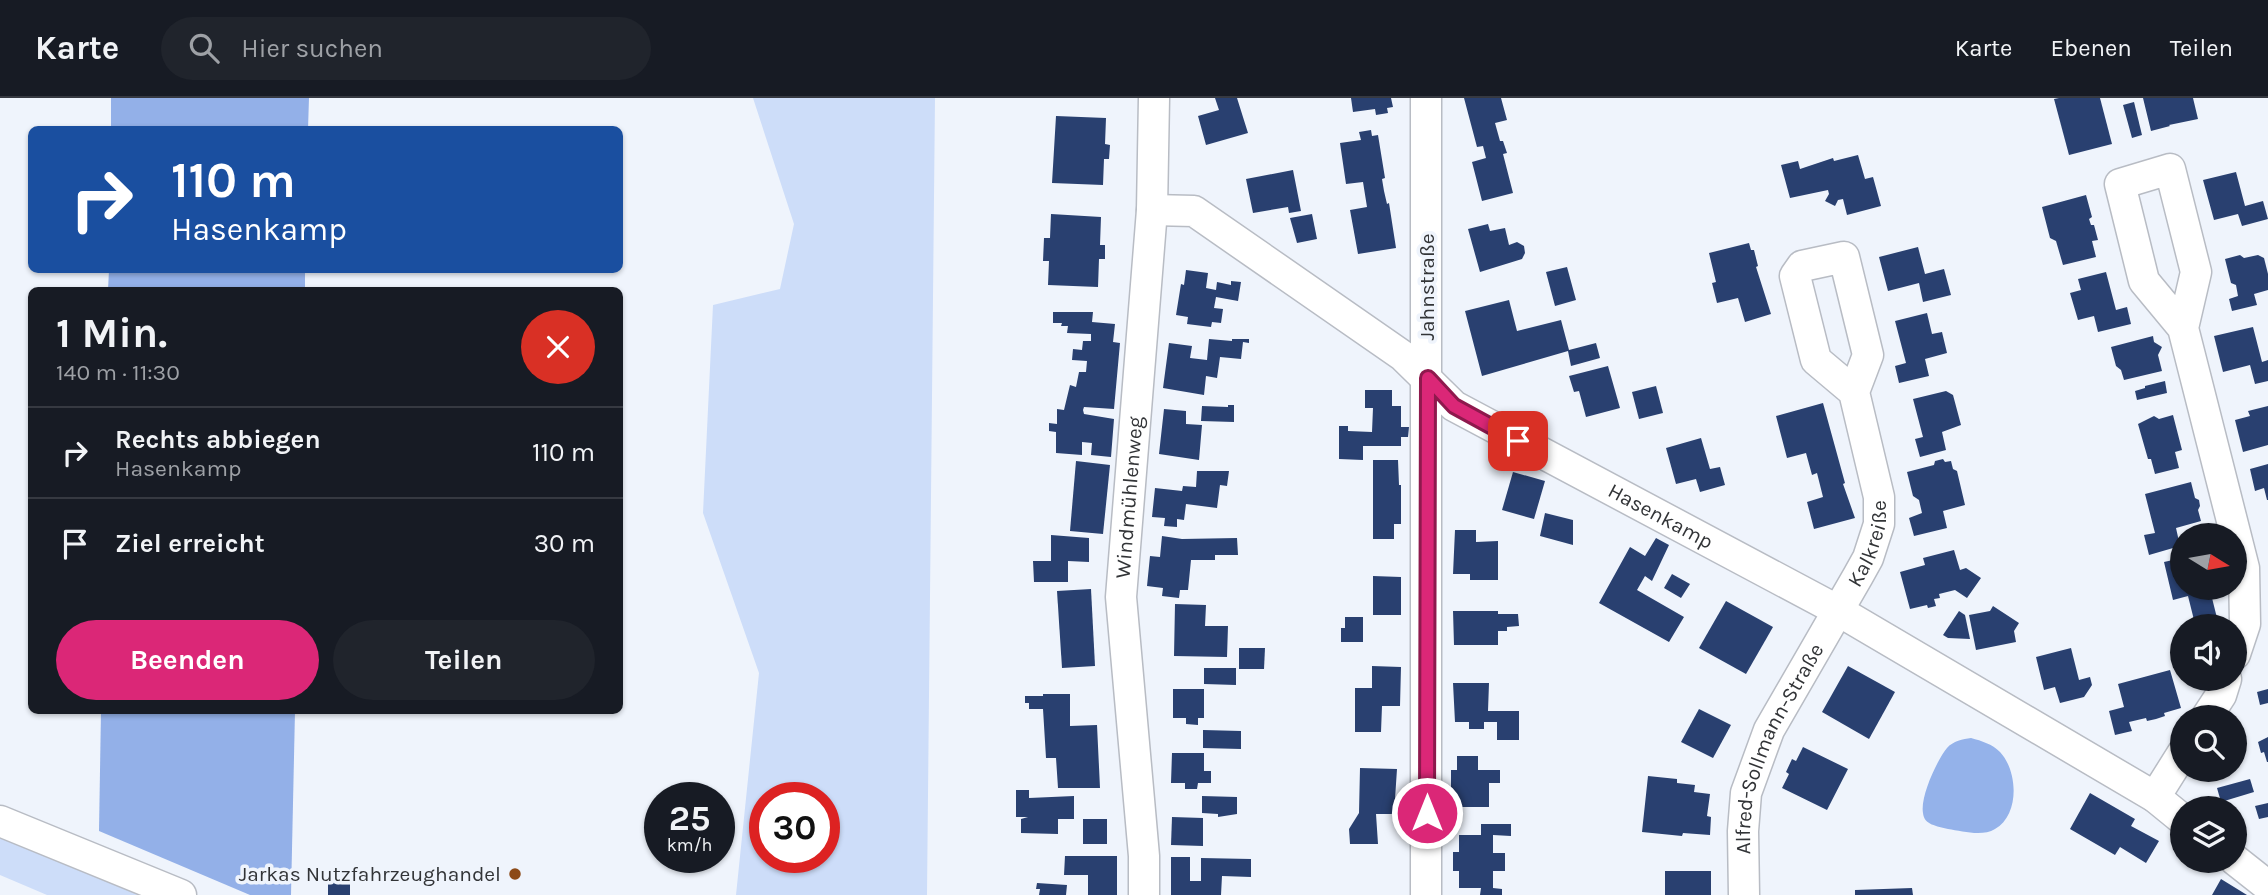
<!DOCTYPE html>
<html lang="de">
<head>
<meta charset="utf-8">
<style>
	body { margin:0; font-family:Karla,sans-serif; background:#20242c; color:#f1f3f6; height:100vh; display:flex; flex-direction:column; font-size:26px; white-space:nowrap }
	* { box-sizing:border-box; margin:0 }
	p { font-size:23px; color:#9ea1a6 }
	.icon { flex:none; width:38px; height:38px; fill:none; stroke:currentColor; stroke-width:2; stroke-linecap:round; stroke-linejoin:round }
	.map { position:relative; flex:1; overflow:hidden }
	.panel { position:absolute; left:28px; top:189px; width:595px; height:427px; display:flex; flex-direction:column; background:#171b24; border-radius:10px; box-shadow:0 2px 5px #0004 }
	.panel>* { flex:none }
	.hud { position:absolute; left:28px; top:28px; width:595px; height:147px; border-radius:10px; box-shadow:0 2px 5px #0004; background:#1a4fa0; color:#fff; overflow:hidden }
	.needle { width:46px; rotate:101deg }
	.controls { position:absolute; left:2170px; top:425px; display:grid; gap:14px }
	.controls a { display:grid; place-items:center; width:77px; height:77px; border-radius:50%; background:#171b24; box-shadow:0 2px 5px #0004; font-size:35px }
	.speed { position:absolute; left:644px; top:684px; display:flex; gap:14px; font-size:35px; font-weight:700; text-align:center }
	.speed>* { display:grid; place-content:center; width:91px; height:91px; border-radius:50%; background:#171b24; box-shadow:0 2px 5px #0004; line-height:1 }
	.speed small { font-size:18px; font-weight:400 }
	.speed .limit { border:10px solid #d22; background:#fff; color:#111 }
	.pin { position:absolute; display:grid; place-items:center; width:60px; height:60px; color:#fff; margin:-30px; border-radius:14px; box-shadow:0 4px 10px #0006 }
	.me { position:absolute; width:77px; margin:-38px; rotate:0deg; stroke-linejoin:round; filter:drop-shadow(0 0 5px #0008) }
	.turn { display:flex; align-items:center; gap:24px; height:147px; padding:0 28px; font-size:32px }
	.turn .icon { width:91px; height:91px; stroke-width:2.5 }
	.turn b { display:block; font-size:49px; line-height:60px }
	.round { display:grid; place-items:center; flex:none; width:74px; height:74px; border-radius:37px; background:#20242c }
	.overview { display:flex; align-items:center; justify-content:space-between; height:119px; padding:0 28px }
	h1 { font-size:42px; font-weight:700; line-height:52px }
	.button { display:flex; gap:14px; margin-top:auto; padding:14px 28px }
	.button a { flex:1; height:80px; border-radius:42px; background:#db2777; color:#fff; font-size:28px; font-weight:700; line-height:80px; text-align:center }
	.button a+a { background:#20242c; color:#f1f3f6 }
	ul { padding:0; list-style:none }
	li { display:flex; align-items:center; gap:21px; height:91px; padding:0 28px; border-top:2px solid #363941 }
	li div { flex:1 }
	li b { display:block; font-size:26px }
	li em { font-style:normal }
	header { display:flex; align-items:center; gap:42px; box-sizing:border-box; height:98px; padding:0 35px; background:#171b24; border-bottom:2px solid #363941 }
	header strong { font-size:33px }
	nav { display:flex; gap:38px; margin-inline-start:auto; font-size:24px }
	.search { width:490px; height:63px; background:#20242c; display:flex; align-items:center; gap:18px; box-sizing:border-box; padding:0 24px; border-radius:38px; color:#9ea1a6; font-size:26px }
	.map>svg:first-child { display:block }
	.green { fill:#cdddf9; fill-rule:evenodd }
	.forest { fill:#93b0e8 }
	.water { fill:#94b2ea }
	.building { fill:#294070 }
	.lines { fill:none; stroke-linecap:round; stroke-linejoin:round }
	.minor-casing { stroke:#b8bcc4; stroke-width:33 }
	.minor { stroke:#fff; stroke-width:30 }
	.route-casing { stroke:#8e194d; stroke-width:18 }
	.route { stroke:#db2777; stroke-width:12 }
	.poi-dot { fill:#8c4a18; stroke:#eff4fc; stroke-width:2.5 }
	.labels { text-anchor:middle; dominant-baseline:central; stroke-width:7; stroke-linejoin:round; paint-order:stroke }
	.street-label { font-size:21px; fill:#323437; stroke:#eff4fc }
	.poi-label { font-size:21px; fill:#323437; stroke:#eff4fc; text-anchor:end }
</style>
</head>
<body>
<header>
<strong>Karte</strong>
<div class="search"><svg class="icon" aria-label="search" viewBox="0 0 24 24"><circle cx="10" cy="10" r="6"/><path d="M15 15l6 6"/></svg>Hier suchen</div>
<nav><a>Karte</a><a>Ebenen</a><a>Teilen</a></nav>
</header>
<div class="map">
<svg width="2268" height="797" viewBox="0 0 2268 797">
	<rect width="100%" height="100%" fill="#eff4fc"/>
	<g class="green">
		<path d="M753,0h182l-8,797h-191l23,-222 -56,-160 10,-208 67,-16 14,-65zM765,700h59v60h-59z"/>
		<polygon points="0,737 152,797 47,797 0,777"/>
	</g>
	<g class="forest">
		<polygon points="111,0 309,0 308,31 111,31"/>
		<polygon points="109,172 305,172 305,192 108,192"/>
		<polygon points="101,613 295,613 291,797 250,797 99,733"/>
	</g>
	<path class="water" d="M1971,640c11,3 21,6 29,14 18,19 20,63 -5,77 -13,8 -33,2 -47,0 -11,-3 -24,-4 -25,-16 -3,-16 14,-53 24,-65 6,-7 16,-9 24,-10z"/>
	<g class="building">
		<polygon points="1215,0 1237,0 1248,35 1206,47 1198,18 1219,12"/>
		<polygon points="1351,0 1391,0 1393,9 1387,10 1388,15 1376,17 1375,11 1353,14"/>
		<polygon points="1464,0 1501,0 1507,22 1495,25 1500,43 1503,43 1507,55 1503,56 1513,95 1482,103 1472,64 1486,60 1483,48 1477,49"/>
		<polygon points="2059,0 2100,0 2112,46 2069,57 2054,1"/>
		<polygon points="2143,0 2193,0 2198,21 2169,27 2170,28 2151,33"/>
		<polygon points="2134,4 2142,37 2132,40 2123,7"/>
		<polygon points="1056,18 1106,20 1105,46 1110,47 1109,61 1104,61 1103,87 1052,85"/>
		<polygon points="1371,32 1372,38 1378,37 1385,80 1382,81 1384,93 1387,106 1389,105 1396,150 1358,156 1350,112 1367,109 1363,84 1346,86 1340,45 1361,42 1359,34"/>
		<polygon points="1858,57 1865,81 1873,79 1881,108 1847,117 1843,101 1838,102 1835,108 1825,103 1829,96 1828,92 1790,100 1781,67 1798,63 1800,71 1833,60 1834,63"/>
		<polygon points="1293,72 1301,113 1289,115 1288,109 1253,115 1246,81"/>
		<polygon points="2236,74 2245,108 2263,103 2268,121 2242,128 2238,116 2214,122 2203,82"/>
		<polygon points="2086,97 2092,119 2089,121 2091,127 2094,127 2098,142 2092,143 2096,159 2063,167 2056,143 2050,140 2042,109"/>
		<polygon points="1051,116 1101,119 1100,147 1105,147 1105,161 1099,161 1098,189 1048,187 1049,163 1043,163 1044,140 1050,140"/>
		<polygon points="1312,116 1317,141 1297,145 1290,120"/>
		<polygon points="1488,126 1490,133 1505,130 1509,147 1517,144 1524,148 1525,155 1522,161 1480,174 1468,131"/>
		<polygon points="1749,145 1751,152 1754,152 1758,168 1756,169 1771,216 1745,224 1738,200 1717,205 1712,185 1716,184 1709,155"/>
		<polygon points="1918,149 1925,176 1944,171 1951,197 1923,204 1919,185 1888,193 1879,159"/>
		<polygon points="2240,157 2244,160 2258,157 2264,160 2268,176 2268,192 2254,196 2257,207 2232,213 2229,201 2238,198 2236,187 2231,185 2225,161"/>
		<polygon points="1567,169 1576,202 1555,208 1546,174"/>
		<polygon points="1186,172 1208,175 1206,190 1216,192 1217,184 1231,187 1231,183 1241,184 1238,203 1216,199 1214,210 1223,211 1221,225 1212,224 1211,229 1187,226 1188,219 1176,217 1181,186 1184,187"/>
		<polygon points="2106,174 2116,212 2127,209 2131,226 2098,234 2094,218 2078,222 2070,195 2081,192 2078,181"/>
		<polygon points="1509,202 1517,233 1561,222 1569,252 1596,245 1600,260 1571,268 1568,253 1482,278 1465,213"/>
		<polygon points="1053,214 1093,214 1092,224 1115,226 1113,244 1120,245 1114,311 1084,309 1083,312 1084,316 1114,321 1111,359 1091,357 1092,345 1082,344 1082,357 1056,355 1056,334 1049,333 1049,325 1057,326 1057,311 1064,312 1070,287 1076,289 1079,274 1086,274 1087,263 1072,262 1073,251 1082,252 1083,243 1091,243 1091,236 1067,235 1068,228 1061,228 1062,225 1053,225"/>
		<polygon points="1927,215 1932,236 1942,234 1947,255 1925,261 1929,278 1899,285 1895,268 1906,265 1895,223"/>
		<polygon points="2253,229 2262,264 2268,262 2268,283 2255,286 2250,267 2223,274 2214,238"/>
		<polygon points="2153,238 2154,244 2162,249 2158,257 2162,273 2124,282 2121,272 2116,268 2111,249"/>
		<polygon points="1209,241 1232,243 1232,241 1249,241 1249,245 1243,244 1241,261 1220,259 1217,280 1206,278 1204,297 1163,290 1169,245 1192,248 1190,260 1207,262"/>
		<polygon points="1608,268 1620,310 1586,319 1579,293 1574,294 1569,278"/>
		<polygon points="2165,283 2167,295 2137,302 2135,293 2145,290 2145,288"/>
		<polygon points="1656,288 1663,315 1639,321 1632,294"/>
		<polygon points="1365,292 1392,292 1392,308 1401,308 1401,329 1409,329 1408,339 1401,339 1401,348 1363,348 1363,362 1339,361 1339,328 1348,328 1348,333 1372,334 1373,310 1365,310"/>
		<polygon points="1946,293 1953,297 1961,327 1942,334 1946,352 1920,359 1915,341 1923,339 1913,301"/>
		<polygon points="1823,305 1845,385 1843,386 1855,420 1814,431 1807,404 1823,399 1817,375 1812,377 1806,355 1787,360 1776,318"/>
		<polygon points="1228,307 1234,307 1234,324 1201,323 1202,308 1228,309"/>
		<polygon points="2268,308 2268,347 2243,354 2235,322 2250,318 2248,313"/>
		<polygon points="1164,311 1186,313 1186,326 1202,327 1199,362 1159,356"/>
		<polygon points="2173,317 2182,352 2175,354 2179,370 2155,376 2151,361 2148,361 2138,326 2154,318 2159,321"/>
		<polygon points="1701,340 1710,371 1720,369 1725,387 1700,394 1696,381 1676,386 1666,350"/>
		<polygon points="1943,361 1945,364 1951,363 1953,371 1957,373 1965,407 1943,413 1947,430 1914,438 1909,420 1922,415 1919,402 1913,398 1907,374 1934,367 1935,363"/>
		<polygon points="1373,362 1398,362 1399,387 1401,387 1401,426 1394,426 1394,441 1373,441"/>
		<polygon points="1076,363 1110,367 1103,436 1070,433"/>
		<polygon points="2268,366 2268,402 2267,402 2264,390 2255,393 2250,371"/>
		<polygon points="1197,373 1229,373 1227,388 1220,387 1217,410 1186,406 1184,422 1177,421 1177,429 1164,428 1165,420 1152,419 1155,390 1182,393 1183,388 1196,389"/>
		<polygon points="1513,374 1545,383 1534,421 1502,412"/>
		<polygon points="2191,384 2195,400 2199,402 2200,408 2198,412 2201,423 2176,430 2180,448 2149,457 2144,437 2155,435 2145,396"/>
		<polygon points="1545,415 1573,422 1573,447 1540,438"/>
		<polygon points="1455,432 1476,432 1476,444 1498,443 1498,482 1470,482 1470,476 1453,476"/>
		<polygon points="1051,437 1089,440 1089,464 1068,463 1068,484 1034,484 1033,463 1051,463"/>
		<polygon points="1162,438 1182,441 1237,440 1238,457 1215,457 1215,462 1191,462 1188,492 1180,492 1179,500 1162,498 1163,490 1147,488 1150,458 1160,459"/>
		<polygon points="1656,440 1669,447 1652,483 1645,478 1637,492 1684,519 1669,544 1599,505 1630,449 1645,458"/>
		<polygon points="1954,452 1960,472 1966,470 1981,480 1967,500 1955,492 1939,496 1940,500 1934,501 1936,508 1928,510 1927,507 1910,511 1900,474 1925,467 1923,460"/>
		<polygon points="2182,460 2182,490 2215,490 2210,492 2217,520 2195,526 2188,498 2173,502 2164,464"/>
		<polygon points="1672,476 1690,486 1681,500 1664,490"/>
		<polygon points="1373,478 1401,479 1401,517 1373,517"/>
		<polygon points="1091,491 1095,568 1062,570 1057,493"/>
		<polygon points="1726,503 1773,529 1746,576 1699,550"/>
		<polygon points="1175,506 1206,507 1205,528 1228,528 1227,559 1174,558"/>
		<polygon points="1993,508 2019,525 2014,533 2016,544 1976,552 1969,517 1990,513"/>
		<polygon points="1453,513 1498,513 1498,516 1518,516 1519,528 1507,529 1507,533 1498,533 1498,547 1454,547"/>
		<polygon points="1959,513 1965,517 1970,541 1948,540 1943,537"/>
		<polygon points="1345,519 1363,519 1363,544 1341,544 1341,530 1345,530"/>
		<polygon points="1239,550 1265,550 1264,571 1239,571"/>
		<polygon points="2071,550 2079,582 2090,579 2092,587 2084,599 2060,605 2055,589 2044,592 2036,559"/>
		<polygon points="1372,568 1401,569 1400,608 1382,608 1381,634 1355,634 1355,590 1372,590"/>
		<polygon points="1848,568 1895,594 1869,641 1822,614"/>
		<polygon points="1204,570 1236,570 1236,587 1204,586"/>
		<polygon points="2170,572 2181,610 2164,615 2165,618 2156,621 2147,623 2146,620 2129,624 2132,633 2115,637 2109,613 2124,609 2118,586"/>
		<polygon points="1453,585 1489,585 1488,613 1519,613 1519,642 1497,642 1497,624 1484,624 1484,631 1469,631 1469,624 1455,624"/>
		<polygon points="1173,591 1204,591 1204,620 1198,620 1198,627 1186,626 1186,620 1173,620"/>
		<polygon points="2268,591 2268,605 2260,607 2257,594"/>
		<polygon points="1043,596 1070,596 1070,628 1097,627 1100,690 1058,690 1056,660 1046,660 1043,611 1029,611 1029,605 1025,605 1025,598 1043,598"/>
		<polygon points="1699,611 1731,627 1713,660 1681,644"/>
		<polygon points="1203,632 1241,633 1241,651 1203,650"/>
		<polygon points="2268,639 2268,664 2267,664 2264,654 2261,655 2258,644"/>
		<polygon points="1803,649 1848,671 1827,712 1782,690 1789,676 1786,674 1792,661 1796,663"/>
		<polygon points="1172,655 1204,655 1204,673 1211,673 1211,685 1198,685 1197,691 1185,691 1185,685 1171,685"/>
		<polygon points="1457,658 1478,658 1478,672 1500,672 1500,685 1489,685 1489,709 1451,709 1451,672 1457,672"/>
		<polygon points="1360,670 1397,671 1394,716 1376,716 1378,746 1350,746 1349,731 1359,715"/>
		<polygon points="1648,678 1677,681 1677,685 1695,687 1694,694 1710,696 1707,718 1711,719 1710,737 1683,735 1682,738 1642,734"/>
		<polygon points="2250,681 2254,694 2221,704 2217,690"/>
		<polygon points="1016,692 1029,692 1029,700 1074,698 1074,721 1058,721 1058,736 1021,735 1021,721 1028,719 1016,719"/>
		<polygon points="2090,695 2135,721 2131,728 2159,743 2146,765 2120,749 2115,757 2070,731"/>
		<polygon points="1202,698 1237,699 1237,716 1218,719 1218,716 1202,715"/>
		<polygon points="2268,705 2268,719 2259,721 2255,708"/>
		<polygon points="1172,719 1203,720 1203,748 1171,747"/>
		<rect x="1083" y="721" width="24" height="25"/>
		<polygon points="1481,726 1511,726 1511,738 1493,737 1493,755 1505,755 1505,773 1493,773 1493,790 1502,791 1502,797 1480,797 1481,790 1459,790 1459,773 1453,773 1453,754 1459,754 1459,737 1481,737"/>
		<polygon points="1065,758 1117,758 1117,797 1088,797 1088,777 1064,777"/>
		<polygon points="1171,759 1190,759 1190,783 1201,783 1201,760 1251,761 1251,779 1222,778 1221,797 1171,797"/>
		<rect x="1665" y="773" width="46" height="24"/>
		<polygon points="2221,781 2247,797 2212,797"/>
		<rect x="328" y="784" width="22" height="13"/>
		<polygon points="1037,785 1067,787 1066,797 1039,797 1040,791 1036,791"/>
		<polygon points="1912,790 1913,797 1855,797 1855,792"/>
	</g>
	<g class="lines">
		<defs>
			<g id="minor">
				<polyline points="1426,0 1426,797"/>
				<path id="s1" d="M1152,112l42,1 209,145 51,50 383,204 318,187 27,22"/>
				<polyline points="2183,230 2196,174 2170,71 2120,86 2144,183 2183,230 2244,470 2245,526 2235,556"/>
				<polyline points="2206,620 2221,597 2226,581"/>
				<polyline points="2155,699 2182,656"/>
				<polyline points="0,723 181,797"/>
				<polyline points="2235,762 2268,788"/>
				<path id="s2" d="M1144,797v-39l-23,-259 31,-387 2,-112"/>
				<path id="s3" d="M1744,797l-1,-64 3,-38 23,-63 89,-154 10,-18 11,-34v-27l-25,-105 14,-37 -24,-98 -42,9 -7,10 21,84 38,32"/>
			</g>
		</defs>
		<use href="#minor" class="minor-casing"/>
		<use href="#minor" class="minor"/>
	</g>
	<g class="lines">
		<defs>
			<polyline id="route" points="1427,715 1428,280 1454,308 1518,343"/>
		</defs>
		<use href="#route" class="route-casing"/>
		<use href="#route" class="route"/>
	</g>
	<circle class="poi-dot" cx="515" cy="776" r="7"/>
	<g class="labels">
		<g class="street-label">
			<text transform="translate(1427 189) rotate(-90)">Jahnstraße</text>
			<text stroke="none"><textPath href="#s2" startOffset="399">Windmühlenweg</textPath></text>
			<text stroke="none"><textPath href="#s1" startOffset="602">Hasenkamp</textPath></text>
			<text stroke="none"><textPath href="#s3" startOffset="382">Kalkreiße</textPath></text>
			<text stroke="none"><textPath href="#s3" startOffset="154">Alfred-Sollmann-Straße</textPath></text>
		</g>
		<g class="poi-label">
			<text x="501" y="776">Jarkas Nutzfahrzeughandel</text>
		</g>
	</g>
</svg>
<div class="controls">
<a><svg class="needle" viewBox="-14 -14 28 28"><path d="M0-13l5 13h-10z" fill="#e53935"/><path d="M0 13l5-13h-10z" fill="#9ea1a6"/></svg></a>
<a><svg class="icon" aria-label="sound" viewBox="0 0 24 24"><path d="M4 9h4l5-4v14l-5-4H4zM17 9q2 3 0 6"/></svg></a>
<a><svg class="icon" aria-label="search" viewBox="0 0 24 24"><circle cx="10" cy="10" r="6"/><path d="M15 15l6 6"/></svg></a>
<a><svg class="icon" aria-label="layers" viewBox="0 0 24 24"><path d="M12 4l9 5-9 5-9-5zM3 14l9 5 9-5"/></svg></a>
</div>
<div class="speed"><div>25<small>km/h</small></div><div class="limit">30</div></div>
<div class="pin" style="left:1518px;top:343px;background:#d93025"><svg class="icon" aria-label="arrive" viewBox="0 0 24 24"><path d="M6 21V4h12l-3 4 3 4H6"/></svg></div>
<svg class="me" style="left:1427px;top:715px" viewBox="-20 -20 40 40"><circle r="17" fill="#db2777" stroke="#fff" stroke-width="3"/><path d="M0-11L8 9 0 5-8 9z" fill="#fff"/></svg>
<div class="hud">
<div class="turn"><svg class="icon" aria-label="right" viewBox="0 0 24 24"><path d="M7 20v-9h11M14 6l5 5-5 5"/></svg><div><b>110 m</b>Hasenkamp</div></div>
</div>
<section class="panel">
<div class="overview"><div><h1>1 Min.</h1><p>140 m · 11:30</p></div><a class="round" style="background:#d93025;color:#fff"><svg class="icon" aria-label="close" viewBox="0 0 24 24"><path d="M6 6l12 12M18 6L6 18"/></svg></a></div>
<ul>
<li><svg class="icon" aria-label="right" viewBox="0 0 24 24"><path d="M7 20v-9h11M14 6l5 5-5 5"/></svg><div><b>Rechts abbiegen</b><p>Hasenkamp</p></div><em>110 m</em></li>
<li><svg class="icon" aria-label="arrive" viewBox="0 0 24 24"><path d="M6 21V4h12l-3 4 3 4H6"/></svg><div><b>Ziel erreicht</b></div><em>30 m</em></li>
</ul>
<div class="button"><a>Beenden</a><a>Teilen</a></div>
</section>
</div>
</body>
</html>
